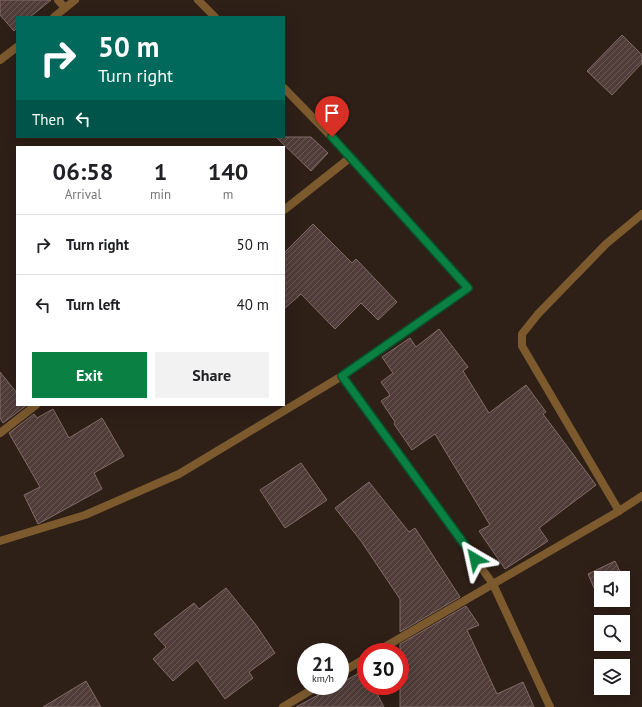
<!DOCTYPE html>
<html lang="en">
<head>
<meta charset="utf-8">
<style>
	body { margin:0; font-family:"PT Sans",sans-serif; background:#f2f2f2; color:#202124; height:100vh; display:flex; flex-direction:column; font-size:15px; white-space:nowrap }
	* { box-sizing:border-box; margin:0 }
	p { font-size:13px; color:#757577 }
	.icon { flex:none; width:22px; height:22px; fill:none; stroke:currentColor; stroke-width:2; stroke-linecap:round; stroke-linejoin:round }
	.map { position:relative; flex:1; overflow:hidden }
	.side { position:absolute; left:16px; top:146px; width:269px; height:260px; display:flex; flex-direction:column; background:#fff; border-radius:0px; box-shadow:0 4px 16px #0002 }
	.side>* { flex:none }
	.banner { position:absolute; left:16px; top:16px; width:269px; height:122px; border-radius:0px; box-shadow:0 4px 16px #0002; background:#00695c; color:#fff; overflow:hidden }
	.fabs { position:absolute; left:594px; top:571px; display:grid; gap:8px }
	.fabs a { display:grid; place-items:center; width:36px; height:36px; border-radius:0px; background:#fff; box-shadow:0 4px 16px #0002; font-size:20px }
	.speed { position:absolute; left:297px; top:643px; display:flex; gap:8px; font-size:20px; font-weight:700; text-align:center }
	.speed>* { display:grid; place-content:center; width:52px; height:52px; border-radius:50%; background:#fff; box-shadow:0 4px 16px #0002; line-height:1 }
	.speed small { font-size:10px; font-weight:400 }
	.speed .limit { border:6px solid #d22; background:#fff; color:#111 }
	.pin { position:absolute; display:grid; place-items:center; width:34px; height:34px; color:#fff; margin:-41px -17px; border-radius:50% 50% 50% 0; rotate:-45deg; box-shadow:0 0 4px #0007 }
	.pin .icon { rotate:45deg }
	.me { position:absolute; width:44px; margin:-22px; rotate:324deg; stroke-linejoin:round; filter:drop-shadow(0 0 3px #0008) }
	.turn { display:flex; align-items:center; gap:14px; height:84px; padding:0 16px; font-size:18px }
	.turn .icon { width:52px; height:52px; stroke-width:2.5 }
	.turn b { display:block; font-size:28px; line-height:34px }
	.then { display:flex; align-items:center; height:38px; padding:0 16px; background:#0003; gap:8px; font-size:15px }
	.eta { display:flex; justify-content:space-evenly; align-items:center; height:68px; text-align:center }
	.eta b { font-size:24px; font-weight:700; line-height:28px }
	.action { display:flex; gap:8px; margin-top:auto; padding:8px 16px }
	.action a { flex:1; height:46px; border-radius:0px; background:#0b8043; color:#fff; font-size:16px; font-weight:700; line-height:46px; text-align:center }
	.action a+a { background:#f2f2f2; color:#202124 }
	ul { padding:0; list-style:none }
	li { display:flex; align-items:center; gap:12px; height:60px; padding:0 16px; border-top:1px solid #e0e0e0 }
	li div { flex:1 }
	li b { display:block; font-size:15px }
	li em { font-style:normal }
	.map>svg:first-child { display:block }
	.building { fill:url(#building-hatch); stroke:#816c68 }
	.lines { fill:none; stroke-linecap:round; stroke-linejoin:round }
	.minor { stroke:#7c5a2e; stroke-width:8 }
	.route-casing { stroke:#07532c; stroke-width:10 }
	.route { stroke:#0b8043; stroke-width:7 }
</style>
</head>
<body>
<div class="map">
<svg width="642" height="707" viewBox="0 0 642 707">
	<defs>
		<pattern id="building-hatch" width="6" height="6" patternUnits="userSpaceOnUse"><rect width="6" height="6" fill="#503d3a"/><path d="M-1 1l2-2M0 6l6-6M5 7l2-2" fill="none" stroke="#695855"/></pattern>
	</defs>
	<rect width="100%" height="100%" fill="#2e1f17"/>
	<g class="building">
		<polygon points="0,0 51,0 30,17 17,17 17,28 14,31 0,15"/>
		<polygon points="622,35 642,55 642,63 612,95 587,71"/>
		<polygon points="276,137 311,137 328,153 311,171"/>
		<polygon points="313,224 352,263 356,259 397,302 378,320 361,303 335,329 301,294 284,309 284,253"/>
		<polygon points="439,329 468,367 463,371 489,413 526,385 546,412 543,414 596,485 539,528 548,541 505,569 479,531 490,525 435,434 412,450 394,424 395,422 381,401 390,395 381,382 393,373 382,357 410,338 416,347"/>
		<polygon points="0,372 17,393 17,405 27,405 3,423 0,418"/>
		<polygon points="53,409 69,438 102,418 124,456 94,473 102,489 38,524 24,495 40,487 9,433 34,414 37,418"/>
		<polygon points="301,463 327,500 285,528 260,490"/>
		<polygon points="369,482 409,532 415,528 460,597 400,632 400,599 361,541 335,508"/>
		<polygon points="615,561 623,578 601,578 601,600 610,600 601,604 588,574"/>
		<polygon points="226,588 256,625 275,653 249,672 253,678 225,699 197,660 173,681 153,659 166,647 154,634 194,603 199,609"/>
		<polygon points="466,606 479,625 467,630 497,694 523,682 534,707 400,707 400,644"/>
		<polygon points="364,670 366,686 373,686 384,707 296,707 335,686 340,686 340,684"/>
		<polygon points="86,681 101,707 43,707"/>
	</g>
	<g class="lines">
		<g class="minor">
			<polyline points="58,0 65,8"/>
			<polyline points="198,0 215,17"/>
			<polyline points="54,17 75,0"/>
			<polyline points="0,60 17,47"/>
			<polyline points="284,88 351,157 468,288 342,376"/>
			<polyline points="284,210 351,157"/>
			<polyline points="0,433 36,405"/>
			<polyline points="619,511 522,346 522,334 538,314 606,244 642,214"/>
			<polyline points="0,541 85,515 179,474 342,376 493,584 376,652"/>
			<polyline points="340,673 366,658"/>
			<polyline points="283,707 318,686"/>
			<polyline points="550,707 493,584 619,511 642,496"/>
		</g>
	</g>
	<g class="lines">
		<defs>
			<polyline id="route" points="332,137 468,288 342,376 475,559"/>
		</defs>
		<use href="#route" class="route-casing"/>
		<use href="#route" class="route"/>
	</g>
</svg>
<div class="fabs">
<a><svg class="icon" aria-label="sound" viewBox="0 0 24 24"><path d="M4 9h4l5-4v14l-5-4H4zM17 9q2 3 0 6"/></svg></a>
<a><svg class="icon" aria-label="search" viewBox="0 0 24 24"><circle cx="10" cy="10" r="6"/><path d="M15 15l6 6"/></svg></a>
<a><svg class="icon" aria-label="layers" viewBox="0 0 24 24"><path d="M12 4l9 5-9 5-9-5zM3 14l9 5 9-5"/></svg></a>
</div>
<div class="speed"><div>21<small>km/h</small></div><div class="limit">30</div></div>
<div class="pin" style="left:332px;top:137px;background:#d93025"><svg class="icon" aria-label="arrive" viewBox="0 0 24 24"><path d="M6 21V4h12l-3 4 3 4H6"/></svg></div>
<svg class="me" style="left:475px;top:559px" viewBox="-20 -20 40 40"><path d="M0-17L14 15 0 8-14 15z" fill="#0b8043" stroke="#fff" stroke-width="4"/></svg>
<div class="banner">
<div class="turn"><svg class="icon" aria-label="right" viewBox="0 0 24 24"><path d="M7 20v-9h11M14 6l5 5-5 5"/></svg><div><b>50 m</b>Turn right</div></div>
<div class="then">Then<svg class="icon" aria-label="left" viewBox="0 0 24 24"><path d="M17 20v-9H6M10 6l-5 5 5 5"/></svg></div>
</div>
<section class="side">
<div class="eta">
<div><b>06:58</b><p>Arrival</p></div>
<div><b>1</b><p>min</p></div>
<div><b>140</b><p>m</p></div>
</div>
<ul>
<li><svg class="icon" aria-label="right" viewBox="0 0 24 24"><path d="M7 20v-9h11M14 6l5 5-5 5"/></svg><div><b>Turn right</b></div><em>50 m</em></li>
<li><svg class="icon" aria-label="left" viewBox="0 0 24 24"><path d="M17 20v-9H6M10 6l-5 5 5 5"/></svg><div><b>Turn left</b></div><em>40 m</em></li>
</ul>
<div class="action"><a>Exit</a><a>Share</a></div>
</section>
</div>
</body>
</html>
